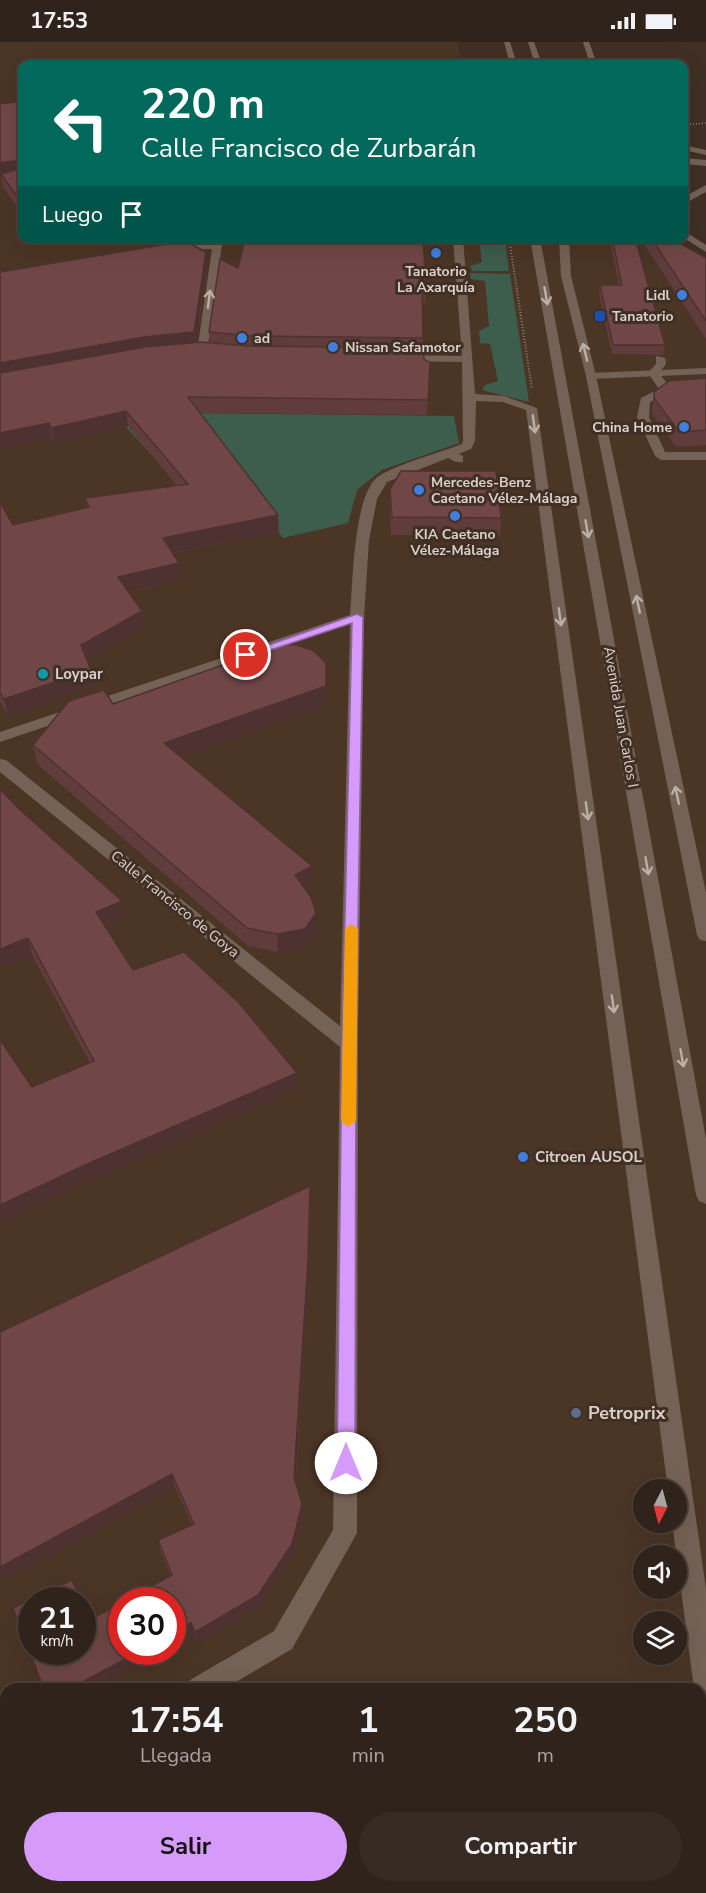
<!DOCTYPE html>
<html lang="es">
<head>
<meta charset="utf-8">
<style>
	body { margin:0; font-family:"Nunito Sans",sans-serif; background:#382b24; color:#f1f3f6; height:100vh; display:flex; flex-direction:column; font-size:22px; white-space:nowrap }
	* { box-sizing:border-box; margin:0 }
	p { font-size:20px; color:#a8a4a3 }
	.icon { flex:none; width:33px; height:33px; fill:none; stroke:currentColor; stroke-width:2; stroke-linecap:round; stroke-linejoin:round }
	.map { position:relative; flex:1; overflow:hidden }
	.side { position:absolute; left:0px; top:1641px; width:706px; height:210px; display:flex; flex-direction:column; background:#30231b; border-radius:18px 18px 0 0; box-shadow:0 6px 24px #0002,0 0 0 2px #4b403a }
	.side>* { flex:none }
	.banner { position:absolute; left:18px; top:18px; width:670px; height:183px; border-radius:12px; box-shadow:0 6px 24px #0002,0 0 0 2px #4b403a; background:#00695c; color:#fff; overflow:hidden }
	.needle { width:39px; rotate:186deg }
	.tools { position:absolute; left:633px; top:1437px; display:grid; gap:12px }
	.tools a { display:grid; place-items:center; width:54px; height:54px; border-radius:50%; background:#30231b; box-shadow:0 6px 24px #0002,0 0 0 2px #4b403a; font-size:30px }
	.speed { position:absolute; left:18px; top:1545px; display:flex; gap:12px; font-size:30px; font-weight:700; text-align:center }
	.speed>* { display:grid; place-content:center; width:78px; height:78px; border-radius:50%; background:#30231b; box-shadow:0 6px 24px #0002,0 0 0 2px #4b403a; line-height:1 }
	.speed small { font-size:15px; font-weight:400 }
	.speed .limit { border:9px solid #d22; background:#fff; color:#111 }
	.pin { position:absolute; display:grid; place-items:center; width:51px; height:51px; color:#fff; margin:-26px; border:3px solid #fff; border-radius:50%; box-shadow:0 2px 6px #0007 }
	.me { position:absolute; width:66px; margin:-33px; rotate:0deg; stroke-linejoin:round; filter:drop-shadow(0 0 4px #0008) }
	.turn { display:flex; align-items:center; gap:21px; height:126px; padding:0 24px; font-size:27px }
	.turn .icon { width:78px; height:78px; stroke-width:2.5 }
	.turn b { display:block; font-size:42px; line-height:51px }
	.then { display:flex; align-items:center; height:57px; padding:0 24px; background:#0003; gap:12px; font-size:22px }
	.eta { display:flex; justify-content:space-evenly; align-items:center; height:102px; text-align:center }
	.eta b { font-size:36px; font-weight:700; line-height:42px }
	.cta { display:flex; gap:12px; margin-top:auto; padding:12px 24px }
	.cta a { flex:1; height:69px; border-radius:36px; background:#d69bfa; color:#111; font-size:24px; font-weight:700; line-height:69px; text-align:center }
	.cta a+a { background:#382b24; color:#f1f3f6 }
	.status { display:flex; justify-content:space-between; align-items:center; height:42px; padding:0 30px; background:#30231b; direction:ltr }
	.status svg { height:16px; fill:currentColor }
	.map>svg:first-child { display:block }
	.built { fill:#4b3525; fill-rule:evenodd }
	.green { fill:#3d5d4d }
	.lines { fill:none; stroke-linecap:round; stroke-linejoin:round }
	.path-far1 { stroke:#91837a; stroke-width:1.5; stroke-dasharray:1 2; stroke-linecap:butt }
	.path { stroke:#91837a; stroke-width:2; stroke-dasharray:1 2; stroke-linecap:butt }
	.service { fill:#756256; fill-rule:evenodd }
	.minor { fill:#756256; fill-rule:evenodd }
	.tertiary { fill:#756256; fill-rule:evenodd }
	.wall { fill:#603d3c }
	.shaded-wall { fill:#4e3231 }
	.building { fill:#704746; stroke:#4e3231; stroke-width:1.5 }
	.oneway { stroke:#bcafa6 }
	.route { fill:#d69bfa; stroke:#8b65a2; stroke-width:1.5 }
	.slow { fill:#f59e0b }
	.shop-dot { fill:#3f7fe0; stroke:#402f24; stroke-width:2 }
	.transit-dot { fill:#1a4fb4; stroke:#402f24; stroke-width:2 }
	.culture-dot { fill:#0f9aa8; stroke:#402f24; stroke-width:2 }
	.service-dot { fill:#5c6f8a; stroke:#402f24; stroke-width:2 }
	.labels { text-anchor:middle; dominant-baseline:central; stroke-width:6; stroke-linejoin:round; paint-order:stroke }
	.far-poi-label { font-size:14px; font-weight:bold; fill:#dbd0c9; stroke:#402f24; text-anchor:start }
	.poi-label { font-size:15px; font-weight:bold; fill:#dbd0c9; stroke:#402f24; text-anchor:start }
	.street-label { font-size:15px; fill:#dbd0c9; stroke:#402f24 }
	.near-poi-label { font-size:18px; font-weight:bold; fill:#dbd0c9; stroke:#402f24; text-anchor:start }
</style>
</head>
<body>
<div class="status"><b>17:53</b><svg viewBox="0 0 49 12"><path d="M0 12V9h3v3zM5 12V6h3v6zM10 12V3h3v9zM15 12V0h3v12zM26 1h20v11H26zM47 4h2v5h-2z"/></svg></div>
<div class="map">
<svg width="706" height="1851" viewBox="0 0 706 1851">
	<rect width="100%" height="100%" fill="#402f24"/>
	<path class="built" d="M0,0h458l3,22h-439v174h641l43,24v1631h-706zM644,1448h32v32h-32zM644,1514h32v32h-32zM32,1558h50v52h-50zM122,1558h50v52h-50zM644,1580h32v32h-32zM6,1647h694v198h-694z"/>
	<g class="green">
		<polygon points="479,197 505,197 509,229 472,229 470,224 482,220"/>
		<polygon points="470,231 510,232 529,360 482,348 485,343 498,339 490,302 480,301 479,289 489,284 485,239 471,237"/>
		<polygon points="183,371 454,374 459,401 382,428 357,448 348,481 283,496 220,412 170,409 151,412 126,385"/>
	</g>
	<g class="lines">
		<polyline class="path-far1" points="684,83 706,81"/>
		<polyline class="path" points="509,196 532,347"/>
		<g class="service">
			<polygon points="656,314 665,316 666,322 659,331 672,348 650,360 649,375 665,410 706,410 706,418 661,418 655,414 637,375 641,356 659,347 648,331 656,322"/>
			<path d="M451,408l12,6v6c-7,1 -14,-2 -18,-8z"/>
		</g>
		<g class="minor">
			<polygon points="583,0 589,0 597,22 590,22"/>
			<polygon points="684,103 706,108 706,113 684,108"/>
			<polygon points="706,143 706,150 684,162 684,155"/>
			<polygon points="684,189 706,203 706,210 684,196"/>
			<polygon points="213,196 223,196 207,310 202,313 197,310 212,207 172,209 167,206 172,203 213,201"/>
			<path d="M453,196h10l12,156 29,2 33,12 169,1181v105l-10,-5 -3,-8 -21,-159h4v-32h-8l-142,-1080 -23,-8 -27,-1 -1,40 -4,8 -84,33 -10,17 -8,41 -5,77 -6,427 -1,489 -65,116 -68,40h-38l4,-9 84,-49 59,-101 7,-483 -340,-275v-13l6,1 334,266 10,-402 -350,118v-10l350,-117c3,-30 3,-122 29,-139 21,-13 60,-23 83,-32l1,-3 -1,-79 -61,-1 -5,-3 5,-3 61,1z"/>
			<polygon points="706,326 706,332 591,337 586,334 591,331"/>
			<polygon points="6,1746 6,1774 0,1777 0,1749"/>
		</g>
		<g class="tertiary">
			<polygon points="504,0 510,0 517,22 510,22"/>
			<polygon points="528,0 534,0 542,22 535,22"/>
			<polygon points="684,116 706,118 706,124 684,122"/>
			<polygon points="530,196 540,196 706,1097 706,1162 699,1159 696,1153"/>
			<polygon points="559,196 569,196 571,234 596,334 706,851 706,899 700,898 697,893 586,334 561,234"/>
		</g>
	</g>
	<g class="wall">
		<polygon points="22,59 22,170 21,170 3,145 1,135 0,135"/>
		<polygon points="609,196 635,196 665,303 663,313 612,312 599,252 600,243 619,243"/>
		<polygon points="640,196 670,196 706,216 706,297"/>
		<polygon points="207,224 196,301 210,301 209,290 238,226 426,246 425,261 423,261 423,306 424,317 430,321 427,373 200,371 279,490 173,511 179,521 181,538 128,550 142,569 144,586 87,618 94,645 8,674 0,660 0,460 13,483 87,465 85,456 177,444 128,384 54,402 52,397 0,408"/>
		<polygon points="706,336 706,403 676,405 652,371 654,350"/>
		<polygon points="390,447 501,476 500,494 391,493 390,465"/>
		<polygon points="113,662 326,663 180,715 312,843 305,847 317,890 306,906 278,910 248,904 37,722 33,703"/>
		<polygon points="0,747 125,876 105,884 133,928 297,1031 298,1047 89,1139 32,1045 90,1021 32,913 0,926"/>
		<polygon points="310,1144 311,1160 309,1235 296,1440 303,1475 293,1514 260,1565 198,1601 195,1593 172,1605 172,1558 171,1534 161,1511 158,1498 192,1483 175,1445 5,1538"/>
	</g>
	<g class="shaded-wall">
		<polygon points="21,118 22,131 1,132 1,135 0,135 0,121"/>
		<polygon points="22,156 22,170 21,170 19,157"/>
		<polygon points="206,210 207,224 195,305 0,337 0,321"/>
		<polygon points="126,369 128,384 54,402 51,386"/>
		<polygon points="49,381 52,397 0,408 0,391"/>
		<polygon points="278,473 279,490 165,512 163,496"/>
		<polygon points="179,521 181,538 121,551 118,535"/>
		<polygon points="142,569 144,586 84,620 81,603"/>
		<polygon points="326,621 326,663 166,720 164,701"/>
		<polygon points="91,628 94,645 8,674 4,657"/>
		<polygon points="312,824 312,843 295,852 295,833"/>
		<polygon points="122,859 125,876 99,886 96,870"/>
		<polygon points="316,871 317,890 306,906 278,910 277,892"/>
		<polygon points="28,896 32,913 0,926 0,907"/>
		<polygon points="297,1031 298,1047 89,1139 0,1181 0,1163 85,1123"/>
		<polygon points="310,1144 311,1160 309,1235 295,1448 294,1435"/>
		<polygon points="172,1432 175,1445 5,1538 0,1529 0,1525"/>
		<polygon points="302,1462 303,1475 293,1514 260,1565 198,1601 195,1590"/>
		<polygon points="191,1581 195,1593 172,1605 172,1591"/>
		<polygon points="139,1610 163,1610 94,1647 69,1647"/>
	</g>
	<g class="building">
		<polygon points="22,59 22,156 19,157 1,132 22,126 21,118 0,121 0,62"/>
		<polygon points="245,196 423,196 426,246 422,246 423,296 249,294 209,290 220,217 238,226"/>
		<polygon points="612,196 635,196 665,303 613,303 600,243 622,243"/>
		<polygon points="651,196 670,196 706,216 706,279"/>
		<polygon points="185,199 206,210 194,290 144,295 0,321 0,230"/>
		<polygon points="201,300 249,304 423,306 424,317 430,321 428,358 188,355 278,473 163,496 179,521 118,535 142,569 81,603 91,628 4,657 0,650 0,460 13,483 89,465 85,456 188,442 126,369 51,386 49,381 0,391 0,331 145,305"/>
		<polygon points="706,336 706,388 679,390 654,356 654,350 669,339"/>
		<polygon points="401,429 496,429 501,476 392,475 390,447"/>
		<polygon points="281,602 297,603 314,609 326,621 326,644 164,701 312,824 295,833 311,855 316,871 305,887 277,892 247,886 33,703 69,659 104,648 113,662"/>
		<polygon points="0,747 18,766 122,859 96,870 133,928 184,910 239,961 297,1031 85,1123 0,1163 0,998 32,1045 94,1019 28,896 0,907"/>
		<polygon points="310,1144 308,1219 294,1435 302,1462 292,1502 258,1553 195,1590 191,1581 172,1591 172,1558 126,1558 172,1533 158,1498 194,1482 172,1432 0,1525 0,1290"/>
		<polygon points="72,1538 81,1558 32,1558 32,1610 82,1610 82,1563 89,1578 122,1561 122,1610 139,1610 69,1647 44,1647 13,1566"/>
	</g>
	<defs><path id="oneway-shaft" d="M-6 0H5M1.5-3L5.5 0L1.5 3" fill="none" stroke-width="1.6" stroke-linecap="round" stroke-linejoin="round" transform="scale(1.5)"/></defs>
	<g class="oneway">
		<use href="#oneway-shaft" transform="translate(546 254) rotate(80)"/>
		<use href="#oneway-shaft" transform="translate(209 257) rotate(-83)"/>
		<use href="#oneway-shaft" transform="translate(585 310) rotate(-104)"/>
		<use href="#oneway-shaft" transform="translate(534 382) rotate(82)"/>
		<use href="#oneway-shaft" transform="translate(587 487) rotate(80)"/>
		<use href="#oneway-shaft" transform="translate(638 562) rotate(-102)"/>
		<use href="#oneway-shaft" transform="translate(560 575) rotate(82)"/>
		<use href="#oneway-shaft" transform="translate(677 753) rotate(-102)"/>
		<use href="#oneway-shaft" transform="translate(587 769) rotate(82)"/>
		<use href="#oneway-shaft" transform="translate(647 824) rotate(80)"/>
		<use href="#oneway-shaft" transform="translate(613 962) rotate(82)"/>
		<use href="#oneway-shaft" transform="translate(682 1016) rotate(80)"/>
	</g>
	<polygon class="route" points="357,572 363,575 356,1002 355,1421 352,1427 346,1430 339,1427 337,1421 342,1002 352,581 249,615 240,613"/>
	<polygon class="slow" points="351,882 358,887 356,1079 348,1085 341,1079 345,887"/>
	<g class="shop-dot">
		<circle cx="436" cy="211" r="6"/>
		<circle cx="682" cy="253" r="6"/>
		<circle cx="242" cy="296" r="6"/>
		<circle cx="333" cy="305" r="6"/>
		<circle cx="684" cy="385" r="6"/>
		<circle cx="419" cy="448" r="6"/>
		<circle cx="455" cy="474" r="6"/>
		<circle cx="523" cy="1115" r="6"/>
	</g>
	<rect class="transit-dot" x="594" y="268" width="12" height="12" rx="3"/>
	<circle class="culture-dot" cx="43" cy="632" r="6"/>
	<circle class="service-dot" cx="576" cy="1371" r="6"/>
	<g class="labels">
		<g class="far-poi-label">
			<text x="436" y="229" text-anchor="middle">Tanatorio<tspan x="436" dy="16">La Axarquía</tspan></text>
			<text x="670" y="253" text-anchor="end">Lidl</text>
			<text x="612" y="274">Tanatorio</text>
			<text x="254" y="296">ad</text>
			<text x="345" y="305">Nissan Safamotor</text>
			<text x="672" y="385" text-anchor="end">China Home</text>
			<text x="431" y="440">Mercedes-Benz<tspan x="431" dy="16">Caetano Vélez-Málaga</tspan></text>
			<text x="455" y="492" text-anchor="middle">KIA Caetano<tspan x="455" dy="16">Vélez-Málaga</tspan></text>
		</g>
		<g class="poi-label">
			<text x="55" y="632">Loypar</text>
			<text x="535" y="1115">Citroen AUSOL</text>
		</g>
		<g class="street-label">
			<text transform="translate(621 675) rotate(80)">Avenida Juan Carlos I</text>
			<text transform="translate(175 862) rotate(39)">Calle Francisco de Goya</text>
		</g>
		<g class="near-poi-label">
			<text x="588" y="1371">Petroprix</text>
		</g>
	</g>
</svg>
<div class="tools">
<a><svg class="needle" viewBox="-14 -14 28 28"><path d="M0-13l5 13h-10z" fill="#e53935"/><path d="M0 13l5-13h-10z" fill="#a8a4a3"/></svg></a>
<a><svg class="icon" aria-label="sound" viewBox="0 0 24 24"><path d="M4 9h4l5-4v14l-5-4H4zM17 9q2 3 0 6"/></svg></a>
<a><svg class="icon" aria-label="layers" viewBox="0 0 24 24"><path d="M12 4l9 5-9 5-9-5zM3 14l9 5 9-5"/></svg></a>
</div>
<div class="speed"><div>21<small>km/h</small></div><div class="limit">30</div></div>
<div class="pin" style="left:246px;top:613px;background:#d93025"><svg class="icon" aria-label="arrive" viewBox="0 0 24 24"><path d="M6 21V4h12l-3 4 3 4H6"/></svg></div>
<svg class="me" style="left:346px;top:1421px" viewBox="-20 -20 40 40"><circle r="19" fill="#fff"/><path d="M0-13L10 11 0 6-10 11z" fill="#d69bfa"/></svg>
<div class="banner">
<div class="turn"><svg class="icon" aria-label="left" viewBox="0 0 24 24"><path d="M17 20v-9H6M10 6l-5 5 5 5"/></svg><div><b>220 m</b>Calle Francisco de Zurbarán</div></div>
<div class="then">Luego<svg class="icon" aria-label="arrive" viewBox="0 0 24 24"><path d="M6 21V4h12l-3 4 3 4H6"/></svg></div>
</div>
<section class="side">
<div class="eta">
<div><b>17:54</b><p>Llegada</p></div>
<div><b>1</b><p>min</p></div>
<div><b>250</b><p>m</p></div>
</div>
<div class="cta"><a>Salir</a><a>Compartir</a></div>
</section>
</div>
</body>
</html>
